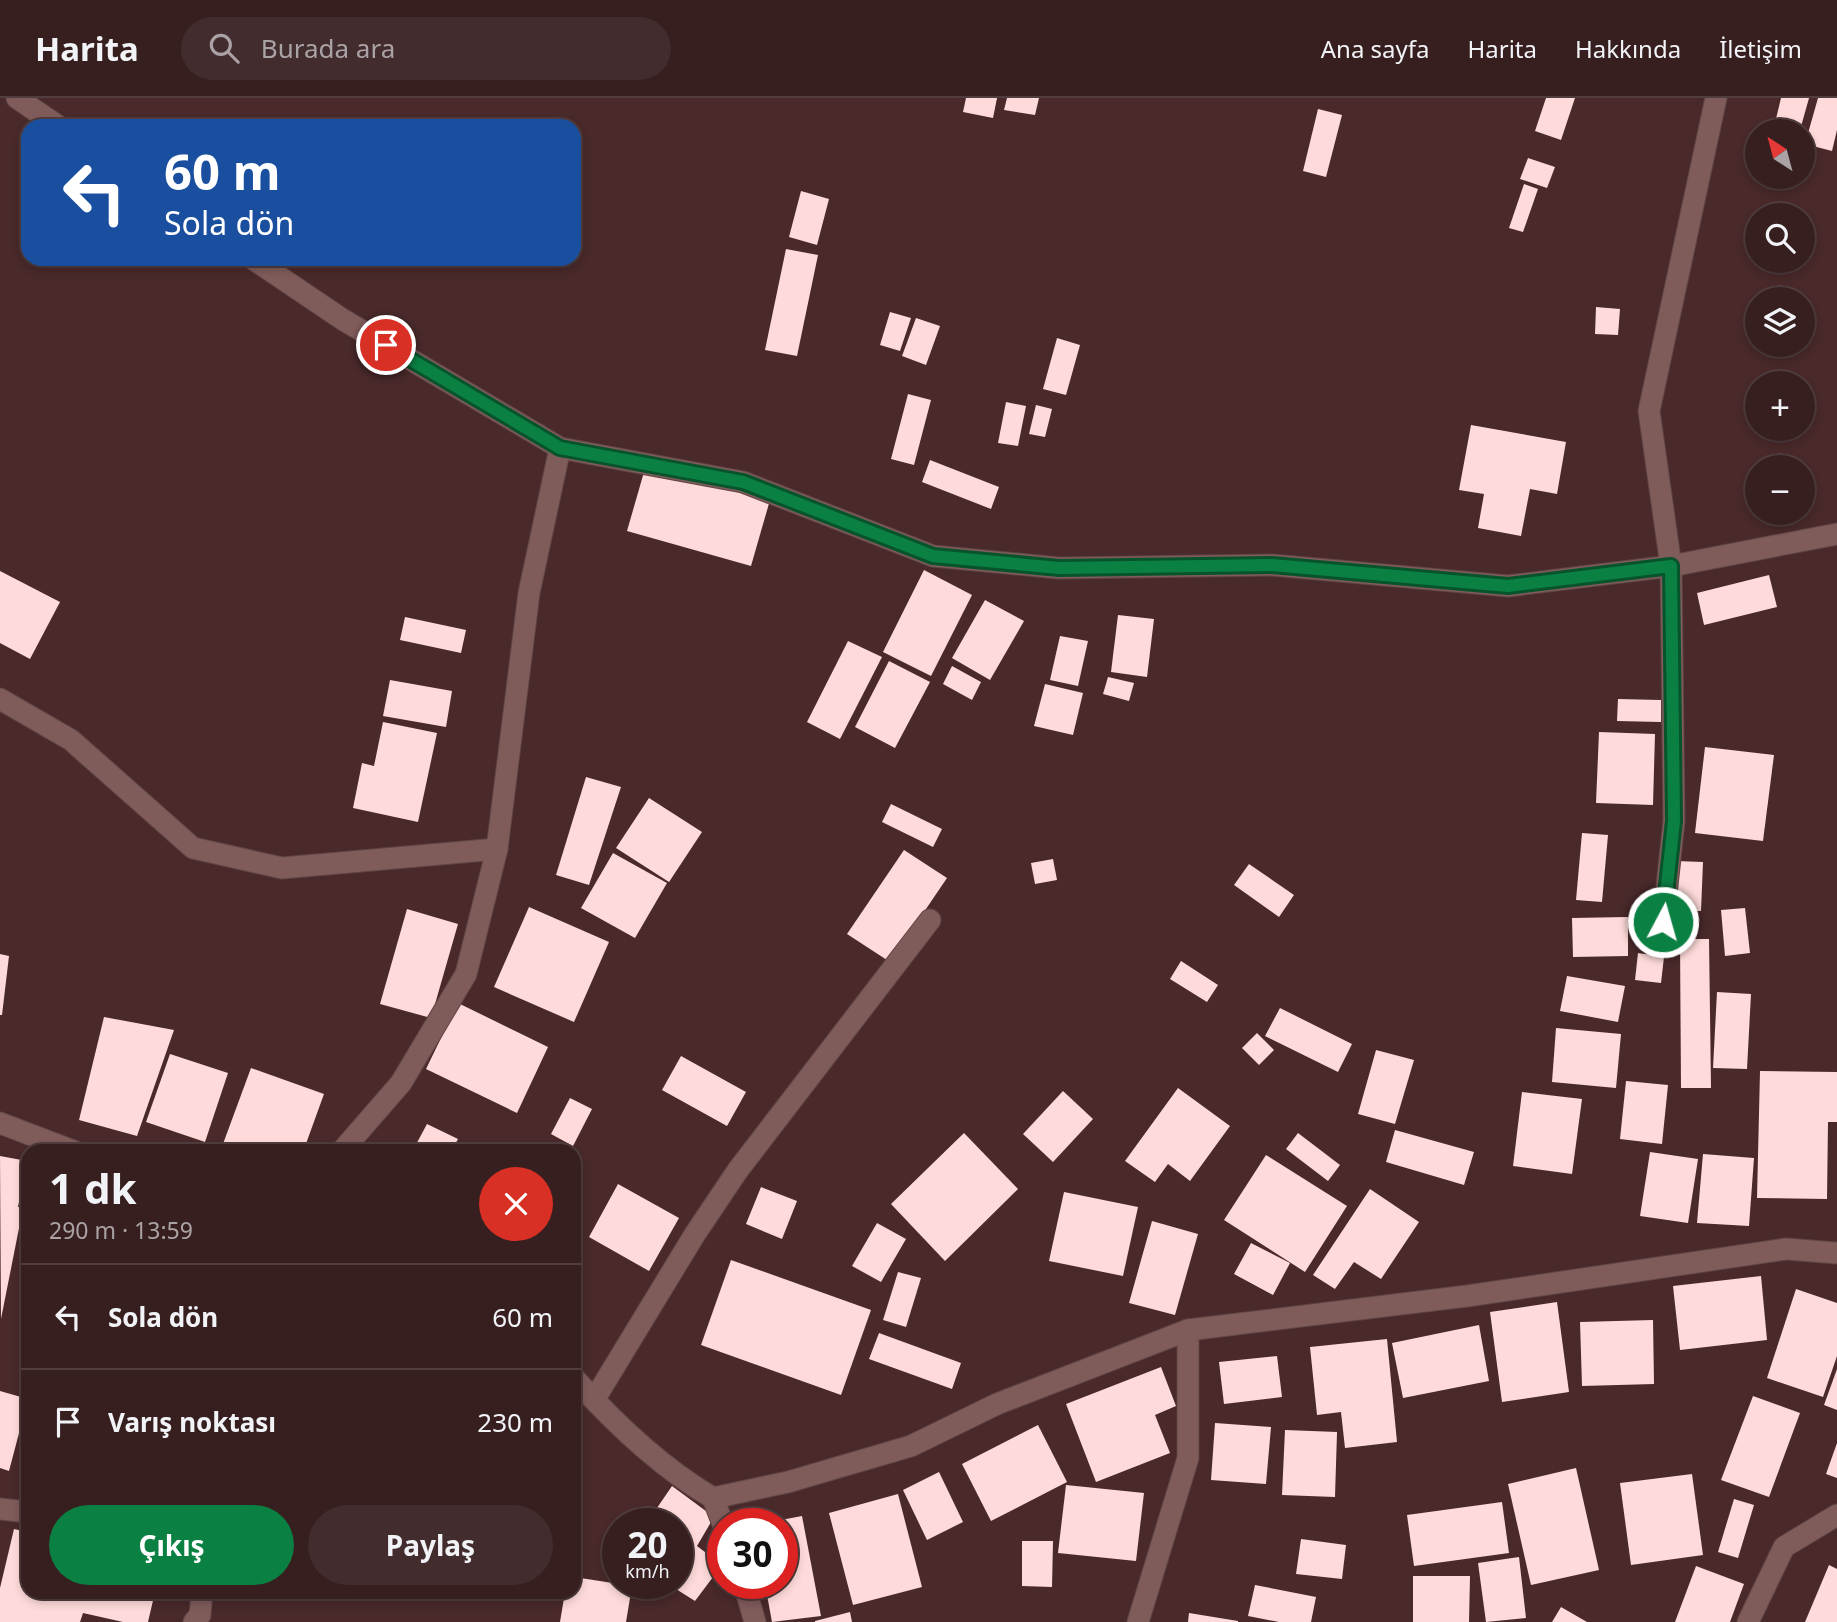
<!DOCTYPE html>
<html lang="tr">
<head>
<meta charset="utf-8">
<style>
	body { margin:0; font-family:"Noto Sans",sans-serif; background:#422c2d; color:#f1f3f6; height:100vh; display:flex; flex-direction:column; font-size:26px; white-space:nowrap }
	* { box-sizing:border-box; margin:0 }
	p { font-size:23px; color:#aaa2a5 }
	.icon { flex:none; width:38px; height:38px; fill:none; stroke:currentColor; stroke-width:2; stroke-linecap:round; stroke-linejoin:round }
	.map { position:relative; flex:1; overflow:hidden }
	.drawer { position:absolute; left:21px; top:1046px; width:560px; height:455px; display:flex; flex-direction:column; background:#371f20; border-radius:21px; box-shadow:0 4px 10px #0003,0 0 0 2px #513d3e }
	.drawer>* { flex:none }
	.top-card { position:absolute; left:21px; top:21px; width:560px; height:147px; border-radius:21px; box-shadow:0 4px 10px #0003,0 0 0 2px #513d3e; background:#1a4fa0; color:#fff; overflow:hidden }
	.needle { width:46px; rotate:324deg }
	.buttons { position:absolute; left:1745px; top:21px; display:grid; gap:14px }
	.buttons a { display:grid; place-items:center; width:70px; height:70px; border-radius:50%; background:#371f20; box-shadow:0 4px 10px #0003,0 0 0 2px #513d3e; font-size:35px }
	.speed { position:absolute; left:602px; top:1410px; display:flex; gap:14px; font-size:35px; font-weight:700; text-align:center }
	.speed>* { display:grid; place-content:center; width:91px; height:91px; border-radius:50%; background:#371f20; box-shadow:0 4px 10px #0003,0 0 0 2px #513d3e; line-height:1 }
	.speed small { font-size:18px; font-weight:400 }
	.speed .limit { border:10px solid #d22; background:#fff; color:#111 }
	.pin { position:absolute; display:grid; place-items:center; width:60px; height:60px; color:#fff; margin:-30px; border:4px solid #fff; border-radius:50%; box-shadow:0 2px 7px #0007 }
	.me { position:absolute; width:77px; margin:-38px; rotate:6deg; stroke-linejoin:round; filter:drop-shadow(0 0 5px #0008) }
	.turn { display:flex; align-items:center; gap:24px; height:147px; padding:0 28px; font-size:32px }
	.turn .icon { width:91px; height:91px; stroke-width:2.5 }
	.turn b { display:block; font-size:49px; line-height:60px }
	.round { display:grid; place-items:center; flex:none; width:74px; height:74px; border-radius:37px; background:#422c2d }
	.summary { display:flex; align-items:center; justify-content:space-between; height:119px; padding:0 28px }
	h1 { font-size:42px; font-weight:700; line-height:52px }
	.cta { display:flex; gap:14px; margin-top:auto; padding:14px 28px }
	.cta a { flex:1; height:80px; border-radius:42px; background:#0b8043; color:#fff; font-size:28px; font-weight:700; line-height:80px; text-align:center }
	.cta a+a { background:#422c2d; color:#f1f3f6 }
	ul { padding:0; list-style:none }
	li { display:flex; align-items:center; gap:21px; height:105px; padding:0 28px; border-top:2px solid #513d3e }
	li div { flex:1 }
	li b { display:block; font-size:26px }
	li em { font-style:normal }
	header { display:flex; align-items:center; gap:42px; box-sizing:border-box; height:98px; padding:0 35px; background:#371f20; border-bottom:2px solid #513d3e }
	header strong { font-size:33px }
	nav { display:flex; gap:38px; margin-inline-start:auto; font-size:24px }
	.search { width:490px; height:63px; background:#422c2d; display:flex; align-items:center; gap:18px; box-sizing:border-box; padding:0 24px; border-radius:38px; color:#aaa2a5; font-size:26px }
	.map>svg:first-child { display:block }
	.building { fill:#fedbda }
	.lines { fill:none; stroke-linecap:round; stroke-linejoin:round }
	.minor-casing { stroke:#604545; stroke-width:23 }
	.tertiary-casing { stroke:#604545; stroke-width:23 }
	.minor { stroke:#7f5b5a; stroke-width:21 }
	.tertiary { stroke:#7f5b5a; stroke-width:21 }
	.route-casing { stroke:#07532c; stroke-width:18 }
	.route { stroke:#0b8043; stroke-width:12 }
</style>
</head>
<body>
<header>
<strong>Harita</strong>
<div class="search"><svg class="icon" aria-label="search" viewBox="0 0 24 24"><circle cx="10" cy="10" r="6"/><path d="M15 15l6 6"/></svg>Burada ara</div>
<nav><a>Ana sayfa</a><a>Harita</a><a>Hakkında</a><a>İletişim</a></nav>
</header>
<div class="map">
<svg width="1837" height="1524" viewBox="0 0 1837 1524">
	<rect width="100%" height="100%" fill="#49292a"/>
	<g class="building">
		<polygon points="966,0 997,0 993,20 963,14"/>
		<polygon points="1007,0 1039,0 1035,17 1004,12"/>
		<polygon points="1546,0 1575,0 1561,42 1535,33"/>
		<polygon points="1781,0 1809,0 1800,32 1775,25"/>
		<polygon points="1818,0 1837,0 1837,32 1832,53 1805,46"/>
		<polygon points="1318,11 1342,17 1326,79 1303,73"/>
		<polygon points="1528,60 1555,69 1547,90 1520,81"/>
		<polygon points="1524,86 1538,91 1523,134 1509,130"/>
		<polygon points="801,93 829,101 817,147 789,139"/>
		<polygon points="786,151 818,157 797,258 765,252"/>
		<polygon points="1596,209 1620,211 1618,237 1595,236"/>
		<polygon points="890,214 911,220 900,253 880,247"/>
		<polygon points="916,220 940,228 926,267 902,258"/>
		<polygon points="1057,240 1080,247 1066,297 1043,291"/>
		<polygon points="908,296 931,302 914,367 891,361"/>
		<polygon points="1006,304 1026,308 1018,348 998,345"/>
		<polygon points="1036,307 1052,311 1045,339 1029,336"/>
		<polygon points="1471,327 1566,344 1557,396 1530,391 1521,438 1478,430 1484,396 1459,392"/>
		<polygon points="930,362 999,389 991,411 922,384"/>
		<polygon points="646,367 770,402 751,468 627,433"/>
		<polygon points="924,472 972,497 931,578 883,554"/>
		<polygon points="0,473 60,504 30,561 0,545"/>
		<polygon points="1769,477 1777,509 1704,527 1697,495"/>
		<polygon points="985,502 1024,523 990,582 952,560"/>
		<polygon points="1118,517 1154,521 1147,579 1111,574"/>
		<polygon points="405,519 466,532 461,555 400,542"/>
		<polygon points="1060,538 1088,543 1078,588 1050,582"/>
		<polygon points="848,543 882,559 840,641 807,624"/>
		<polygon points="889,563 930,584 895,650 855,629"/>
		<polygon points="952,568 981,584 972,602 943,586"/>
		<polygon points="1108,579 1134,585 1129,603 1103,596"/>
		<polygon points="390,582 452,593 446,629 383,618"/>
		<polygon points="1045,586 1083,595 1073,637 1034,628"/>
		<polygon points="1618,601 1661,602 1661,624 1617,623"/>
		<polygon points="383,624 437,635 418,724 353,710 362,665 374,668"/>
		<polygon points="1599,634 1655,636 1653,707 1596,705"/>
		<polygon points="1705,649 1774,657 1763,743 1695,735"/>
		<polygon points="586,679 621,689 589,787 556,777"/>
		<polygon points="649,700 702,734 669,784 616,750"/>
		<polygon points="891,706 942,731 933,749 882,724"/>
		<polygon points="1582,735 1608,737 1602,804 1576,802"/>
		<polygon points="904,752 947,780 890,864 847,836"/>
		<polygon points="613,755 667,785 635,840 581,810"/>
		<polygon points="1053,761 1057,782 1035,786 1031,765"/>
		<polygon points="1676,763 1703,764 1701,813 1674,813"/>
		<polygon points="1249,766 1294,797 1279,819 1234,787"/>
		<polygon points="529,809 609,844 574,924 494,889"/>
		<polygon points="1745,810 1750,855 1725,858 1721,812"/>
		<polygon points="407,811 458,826 431,920 380,906"/>
		<polygon points="1628,819 1628,858 1573,859 1572,820"/>
		<polygon points="1680,841 1709,841 1711,990 1681,990"/>
		<polygon points="1638,855 1664,859 1661,885 1635,882"/>
		<polygon points="0,856 9,858 2,917 0,917"/>
		<polygon points="1181,863 1218,887 1207,904 1170,881"/>
		<polygon points="1567,878 1625,888 1618,924 1560,913"/>
		<polygon points="1717,894 1751,896 1747,971 1713,970"/>
		<polygon points="458,905 548,949 517,1015 426,971"/>
		<polygon points="1280,910 1352,946 1338,974 1265,938"/>
		<polygon points="104,919 174,932 137,1038 79,1022"/>
		<polygon points="1556,930 1621,936 1616,990 1552,984"/>
		<polygon points="1257,935 1274,952 1259,967 1242,950"/>
		<polygon points="1376,952 1414,962 1395,1026 1358,1016"/>
		<polygon points="170,956 228,975 205,1044 146,1024"/>
		<polygon points="681,958 746,994 727,1028 662,992"/>
		<polygon points="251,970 324,996 303,1054 220,1054"/>
		<polygon points="1760,973 1837,974 1837,1024 1828,1024 1827,1101 1757,1100"/>
		<polygon points="1626,983 1668,987 1662,1046 1620,1041"/>
		<polygon points="1178,990 1230,1028 1190,1083 1168,1066 1155,1084 1125,1063"/>
		<polygon points="1063,993 1093,1021 1053,1064 1023,1036"/>
		<polygon points="1522,994 1582,1001 1572,1076 1513,1068"/>
		<polygon points="570,1000 592,1011 573,1048 551,1036"/>
		<polygon points="427,1026 458,1041 451,1054 412,1054"/>
		<polygon points="1395,1032 1474,1054 1464,1087 1386,1064"/>
		<polygon points="964,1035 1018,1091 945,1163 891,1106"/>
		<polygon points="1298,1035 1340,1067 1328,1083 1286,1051"/>
		<polygon points="1650,1054 1698,1061 1688,1125 1640,1118"/>
		<polygon points="1703,1056 1754,1060 1749,1128 1697,1125"/>
		<polygon points="1266,1057 1347,1108 1305,1174 1224,1122"/>
		<polygon points="0,1058 27,1063 18,1109 23,1110 1,1221"/>
		<polygon points="618,1086 679,1120 649,1173 589,1139"/>
		<polygon points="761,1089 797,1103 782,1141 746,1126"/>
		<polygon points="1370,1091 1419,1124 1381,1181 1354,1164 1335,1191 1313,1177"/>
		<polygon points="1064,1094 1138,1109 1123,1178 1049,1163"/>
		<polygon points="1152,1123 1198,1136 1175,1217 1129,1205"/>
		<polygon points="877,1125 906,1141 881,1184 852,1168"/>
		<polygon points="1251,1145 1290,1165 1273,1197 1234,1176"/>
		<polygon points="731,1162 871,1212 841,1297 701,1247"/>
		<polygon points="898,1174 921,1180 906,1229 883,1222"/>
		<polygon points="1761,1178 1767,1242 1680,1252 1673,1188"/>
		<polygon points="1796,1191 1837,1205 1837,1258 1823,1299 1767,1280"/>
		<polygon points="1557,1204 1569,1294 1502,1304 1490,1214"/>
		<polygon points="1653,1222 1654,1286 1582,1288 1580,1224"/>
		<polygon points="1479,1227 1489,1283 1403,1300 1392,1245"/>
		<polygon points="879,1235 961,1265 952,1291 869,1261"/>
		<polygon points="1387,1241 1397,1344 1345,1350 1341,1314 1317,1317 1310,1249"/>
		<polygon points="1277,1258 1282,1299 1224,1306 1219,1264"/>
		<polygon points="1161,1269 1176,1308 1155,1317 1170,1355 1096,1384 1066,1306"/>
		<polygon points="1837,1271 1837,1312 1824,1307"/>
		<polygon points="0,1293 28,1301 9,1373 0,1370"/>
		<polygon points="1753,1298 1800,1315 1769,1399 1721,1382"/>
		<polygon points="1215,1325 1271,1329 1266,1386 1211,1382"/>
		<polygon points="1038,1327 1067,1384 991,1423 962,1366"/>
		<polygon points="1285,1332 1337,1334 1335,1399 1282,1397"/>
		<polygon points="1837,1345 1837,1380 1826,1376"/>
		<polygon points="1576,1370 1599,1472 1531,1487 1508,1386"/>
		<polygon points="939,1374 963,1424 927,1442 903,1392"/>
		<polygon points="1692,1376 1703,1457 1631,1467 1620,1385"/>
		<polygon points="1066,1387 1144,1395 1136,1463 1058,1455"/>
		<polygon points="672,1388 714,1419 697,1448 722,1467 695,1503 668,1486 677,1486 677,1426 646,1426"/>
		<polygon points="898,1396 922,1489 853,1507 829,1415"/>
		<polygon points="1734,1401 1754,1407 1738,1460 1718,1454"/>
		<polygon points="1502,1404 1509,1455 1414,1468 1407,1417"/>
		<polygon points="802,1418 821,1518 772,1524 765,1486 782,1486 782,1426 765,1425"/>
		<polygon points="14,1431 28,1434 28,1494 155,1494 148,1524 123,1524 83,1515 80,1524 0,1524 0,1490"/>
		<polygon points="1301,1441 1346,1447 1342,1481 1296,1476"/>
		<polygon points="1022,1443 1053,1443 1052,1489 1022,1488"/>
		<polygon points="1519,1459 1526,1520 1486,1524 1478,1465"/>
		<polygon points="1829,1467 1837,1471 1837,1524 1805,1524"/>
		<polygon points="1696,1468 1744,1486 1730,1524 1675,1524"/>
		<polygon points="1413,1478 1470,1478 1469,1524 1413,1524"/>
		<polygon points="574,1479 632,1488 626,1524 560,1524 565,1494 574,1494"/>
		<polygon points="1255,1487 1316,1499 1311,1524 1279,1524 1248,1518"/>
		<polygon points="1561,1509 1587,1524 1552,1524"/>
		<polygon points="850,1514 852,1524 815,1524 815,1523"/>
		<polygon points="1189,1515 1238,1523 1238,1524 1188,1524"/>
	</g>
	<g class="lines">
		<defs>
			<g id="minor">
				<polyline points="17,0 58,28"/>
				<polyline points="253,161 342,221 560,350 743,384 933,458 1059,470 1272,467 1508,488 1671,468 1837,436"/>
				<polyline points="0,601 71,642 193,750 282,770 497,751"/>
				<polyline points="1663,824 1674,723 1671,468 1649,313 1716,0"/>
				<polyline points="0,1025 76,1054"/>
				<polyline points="341,1054 401,985 466,876 497,751 529,495 560,350"/>
				<polyline points="594,1302 695,1136 738,1072 930,822"/>
				<polyline points="713,1400 723,1426"/>
				<polyline points="744,1486 755,1524"/>
				<polyline points="194,1524 200,1517 202,1494"/>
				<polyline points="1138,1524 1188,1360 1188,1232"/>
				<polyline points="1748,1524 1784,1449 1837,1417"/>
			</g>
			<g id="tertiary">
				<path d="M574,1280c41,46 86,89 139,120l75,-16 123,-36 86,-42 191,-74 279,-34 319,-47 51,4"/>
				<polyline points="0,1411 28,1414"/>
			</g>
		</defs>
		<use href="#minor" class="minor-casing"/>
		<use href="#tertiary" class="tertiary-casing"/>
		<use href="#minor" class="minor"/>
		<use href="#tertiary" class="tertiary"/>
	</g>
	<g class="lines">
		<defs>
			<polyline id="route" points="386,247 560,350 743,384 933,458 1059,470 1272,467 1508,488 1671,468 1674,723 1663,824"/>
		</defs>
		<use href="#route" class="route-casing"/>
		<use href="#route" class="route"/>
	</g>
</svg>
<div class="buttons">
<a><svg class="needle" viewBox="-14 -14 28 28"><path d="M0-13l5 13h-10z" fill="#e53935"/><path d="M0 13l5-13h-10z" fill="#aaa2a5"/></svg></a>
<a><svg class="icon" aria-label="search" viewBox="0 0 24 24"><circle cx="10" cy="10" r="6"/><path d="M15 15l6 6"/></svg></a>
<a><svg class="icon" aria-label="layers" viewBox="0 0 24 24"><path d="M12 4l9 5-9 5-9-5zM3 14l9 5 9-5"/></svg></a>
<a>+</a>
<a>−</a>
</div>
<div class="speed"><div>20<small>km/h</small></div><div class="limit">30</div></div>
<div class="pin" style="left:386px;top:247px;background:#d93025"><svg class="icon" aria-label="arrive" viewBox="0 0 24 24"><path d="M6 21V4h12l-3 4 3 4H6"/></svg></div>
<svg class="me" style="left:1663px;top:824px" viewBox="-20 -20 40 40"><circle r="17" fill="#0b8043" stroke="#fff" stroke-width="3"/><path d="M0-11L8 9 0 5-8 9z" fill="#fff"/></svg>
<div class="top-card">
<div class="turn"><svg class="icon" aria-label="left" viewBox="0 0 24 24"><path d="M17 20v-9H6M10 6l-5 5 5 5"/></svg><div><b>60 m</b>Sola dön</div></div>
</div>
<section class="drawer">
<div class="summary"><div><h1>1 dk</h1><p>290 m · 13:59</p></div><a class="round" style="background:#d93025;color:#fff"><svg class="icon" aria-label="close" viewBox="0 0 24 24"><path d="M6 6l12 12M18 6L6 18"/></svg></a></div>
<ul>
<li><svg class="icon" aria-label="left" viewBox="0 0 24 24"><path d="M17 20v-9H6M10 6l-5 5 5 5"/></svg><div><b>Sola dön</b></div><em>60 m</em></li>
<li><svg class="icon" aria-label="arrive" viewBox="0 0 24 24"><path d="M6 21V4h12l-3 4 3 4H6"/></svg><div><b>Varış noktası</b></div><em>230 m</em></li>
</ul>
<div class="cta"><a>Çıkış</a><a>Paylaş</a></div>
</section>
</div>
</body>
</html>
